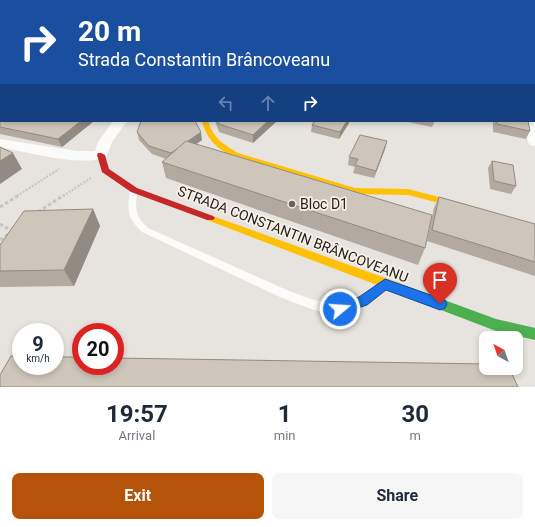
<!DOCTYPE html>
<html lang="en">
<head>
<meta charset="utf-8">
<style>
	body { margin:0; font-family:Roboto,sans-serif; background:#f6f6f7; color:#1f2937; height:100vh; display:flex; flex-direction:column; font-size:15px; white-space:nowrap }
	* { box-sizing:border-box; margin:0 }
	p { font-size:13px; color:#747a83 }
	.icon { flex:none; width:22px; height:22px; fill:none; stroke:currentColor; stroke-width:2; stroke-linecap:round; stroke-linejoin:round }
	.map { position:relative; height:387px; overflow:hidden }
	.drawer { display:flex; flex-direction:column; background:#fff; flex:1 }
	.drawer>* { flex:none }
	.hud { position:absolute; left:0px; top:0px; width:535px; height:122px; box-shadow:0 2px 6px #0003; background:#1a4fa0; color:#fff; overflow:hidden }
	.needle { width:26px; rotate:320deg }
	.fabs { position:absolute; left:479px; top:331px; display:grid; gap:8px }
	.fabs a { display:grid; place-items:center; width:44px; height:44px; border-radius:8px; background:#fff; box-shadow:0 2px 6px #0003; font-size:20px }
	.speed { position:absolute; left:12px; top:323px; display:flex; gap:8px; font-size:20px; font-weight:700; text-align:center }
	.speed>* { display:grid; place-content:center; width:52px; height:52px; border-radius:50%; background:#fff; box-shadow:0 2px 6px #0003; line-height:1 }
	.speed small { font-size:10px; font-weight:400 }
	.speed .limit { border:6px solid #d22; background:#fff; color:#111 }
	.pin { position:absolute; display:grid; place-items:center; width:34px; height:34px; color:#fff; margin:-41px -17px; border-radius:50% 50% 50% 0; rotate:-45deg; box-shadow:0 0 4px #0007 }
	.pin .icon { rotate:45deg }
	.me { position:absolute; width:44px; margin:-22px; rotate:72deg; stroke-linejoin:round; filter:drop-shadow(0 0 3px #0008) }
	.turn { display:flex; align-items:center; gap:14px; height:84px; padding:0 12px; font-size:18px }
	.turn .icon { width:52px; height:52px; stroke-width:2.5 }
	.turn b { display:block; font-size:28px; line-height:34px }
	.lanes { display:flex; align-items:center; height:38px; padding:0 12px; background:#0003; justify-content:center; gap:20px; direction:ltr }
	.lanes .off { opacity:.35 }
	.eta { display:flex; justify-content:space-evenly; align-items:center; height:68px; text-align:center }
	.eta b { font-size:24px; font-weight:700; line-height:28px }
	.cta { display:flex; gap:8px; margin-top:auto; padding:8px 12px }
	.cta a { flex:1; height:46px; border-radius:8px; background:#b45309; color:#fff; font-size:16px; font-weight:700; line-height:46px; text-align:center }
	.cta a+a { background:#f6f6f7; color:#1f2937 }
	.map>svg:first-child { display:block }
	.lines { fill:none; stroke-linecap:round; stroke-linejoin:round }
	.path-far1 { stroke:#c5c5c2; stroke-width:2; stroke-dasharray:2 1.5; stroke-linecap:butt }
	.path { stroke:#c5c5c2; stroke-width:3; stroke-dasharray:3.5 2.5; stroke-linecap:butt }
	.lane { fill:#fbfbfa; fill-rule:evenodd }
	.street { fill:#fbfbfa; fill-rule:evenodd }
	.fast { fill:#4caf50; fill-rule:evenodd }
	.slow { fill:#ffc107; fill-rule:evenodd }
	.jam { fill:#c62828; fill-rule:evenodd }
	.rail { stroke:#c4c3c1; stroke-width:1.5; stroke-dasharray:1 2; stroke-linecap:butt }
	.wall { fill:#b2aaa1 }
	.shaded-wall { fill:#918b83 }
	.building { fill:#cfc6bb; stroke:#918b83 }
	.route { fill:#1a73e8; stroke:#114b97 }
	.poi-dot { fill:#686561; stroke:#f9f1e7; stroke-width:1.5 }
	.labels { text-anchor:middle; dominant-baseline:central; stroke-width:3.5; stroke-linejoin:round; paint-order:stroke }
	.poi-label { font-size:14px; fill:#24211e; stroke:#f9f1e7; text-anchor:start }
	.street-label { font-size:14px; fill:#24211e; stroke:#f9f1e7 }
</style>
</head>
<body>
<div class="map">
<svg width="535" height="387" viewBox="0 0 535 387">
	<rect width="100%" height="100%" fill="#e7e3de"/>
	<g class="lines">
		<g class="path-far1">
			<polyline points="17,196 59,169"/>
			<polyline points="63,196 91,178"/>
		</g>
		<g class="path">
			<polyline points="0,207 19,195"/>
			<polyline points="38,212 64,195"/>
			<polyline points="0,224 12,231"/>
			<polyline points="0,240 10,233"/>
		</g>
		<path class="lane" d="M134,187l4,3c-3,18 -4,25 10,38l141,63 25,9 26,4 19,-7 19,-14 4,-1 4,1 1,3 -1,3 -19,15 -27,10 -26,-4 -32,-12 -140,-66c-15,-14 -15,-22 -12,-42z"/>
		<g class="street">
			<rect x="500" y="0" width="6" height="1"/>
			<polygon points="534,118 535,119 535,146 530,145 528,142 523,121 534,121"/>
			<path d="M113,121h14l-15,21 -6,16c-30,8 -75,-5 -106,-11v-8l77,12h18l3,-9z"/>
		</g>
		<polygon class="fast" points="398,283 496,319 535,328 535,340 496,331 394,292 392,288 394,284"/>
		<g class="slow">
			<path d="M202,121h6c5,17 16,24 30,32l117,35 53,1 58,15 5,3 -5,3 -58,-15 -53,-1 -123,-37c-15,-9 -26,-18 -30,-36z"/>
			<polygon points="210,215 402,284 404,288 402,292 398,293 207,220 205,218 207,216"/>
		</g>
		<polygon class="jam" points="98,153 101,153 105,155 109,169 137,188 213,216 215,218 213,220 207,220 131,192 102,172 97,155"/>
		<polyline class="rail" points="504,0 509,1"/>
	</g>
	<g class="wall">
		<polygon points="0,0 220,1 450,1 1,1 1,56 0,56"/>
		<polygon points="534,16 535,16 535,108 534,106"/>
		<polygon points="0,113 94,121 62,147 0,134"/>
		<polygon points="215,121 277,121 253,143 219,132"/>
		<polygon points="315,121 349,121 349,123 339,139 311,132 312,125"/>
		<polygon points="403,121 435,121 432,127"/>
		<polygon points="493,121 528,121 530,131 526,139 493,132"/>
		<polygon points="137,132 202,140 196,144 425,248 418,265 166,178 162,162 166,159 152,154 139,140"/>
		<polygon points="387,141 385,149 374,178 353,173 355,167 348,165 349,157"/>
		<polygon points="492,161 516,186 511,194 490,189 488,168"/>
		<polygon points="439,197 535,224 535,276 427,241 434,208"/>
		<polygon points="93,209 100,226 74,286 0,287 0,245"/>
	</g>
	<g class="shaded-wall">
		<polygon points="150,0 161,0 159,1 148,1"/>
		<polygon points="81,121 94,121 62,147 58,139"/>
		<polygon points="268,121 277,121 253,143 253,135"/>
		<polygon points="347,121 349,121 349,123 339,139 340,132"/>
		<polygon points="201,132 202,140 172,161 171,153"/>
		<polygon points="387,141 385,149 374,178 376,171"/>
		<polygon points="13,153 22,169 0,184 0,161"/>
		<polygon points="93,209 100,226 74,286 64,270"/>
	</g>
	<g class="building">
		<polygon points="0,0 150,0 148,1 1,1 1,21 0,21"/>
		<polygon points="159,0 219,0 219,1 158,1"/>
		<polygon points="221,0 450,0 450,1 451,1 219,1"/>
		<polygon points="534,16 535,16 535,93 534,92"/>
		<polygon points="1,25 1,50 0,50 0,26"/>
		<polygon points="1,112 1,121 81,121 58,139 0,127 0,113"/>
		<polygon points="141,121 195,121 201,132 171,153 149,146 137,132"/>
		<polygon points="217,121 268,121 253,135 219,124"/>
		<polygon points="315,121 347,121 340,132 312,125"/>
		<polygon points="497,121 528,121 530,131 497,124"/>
		<polygon points="360,135 387,141 376,171 355,165 358,159 349,157"/>
		<polygon points="186,141 432,215 425,248 162,162"/>
		<polygon points="0,147 13,153 0,161"/>
		<polygon points="492,161 513,165 516,186 494,181"/>
		<polygon points="439,197 535,224 535,262 432,230"/>
		<polygon points="93,209 64,270 0,271 0,245 24,211"/>
		<polygon points="11,356 21,356 21,366 55,366 55,357 81,357 81,366 115,366 115,358 486,364 486,368 509,368 518,387 0,387 0,375"/>
	</g>
	<polygon class="route" points="385,279 445,300 447,304 445,308 440,310 386,290 367,305 340,314 335,313 333,309 335,305 359,297"/>
	<circle class="poi-dot" cx="292" cy="204" r="4"/>
	<g class="labels">
		<g class="poi-label">
			<text x="300" y="204">Bloc D1</text>
		</g>
		<g class="street-label">
			<text transform="translate(293 234) rotate(21)">STRADA CONSTANTIN BRÂNCOVEANU</text>
		</g>
	</g>
</svg>
<div class="fabs">
<a><svg class="needle" viewBox="-14 -14 28 28"><path d="M0-13l5 13h-10z" fill="#e53935"/><path d="M0 13l5-13h-10z" fill="#747a83"/></svg></a>
</div>
<div class="speed"><div>9<small>km/h</small></div><div class="limit">20</div></div>
<div class="pin" style="left:440px;top:304px;background:#d93025"><svg class="icon" aria-label="arrive" viewBox="0 0 24 24"><path d="M6 21V4h12l-3 4 3 4H6"/></svg></div>
<svg class="me" style="left:340px;top:309px" viewBox="-20 -20 40 40"><circle r="17" fill="#1a73e8" stroke="#fff" stroke-width="3"/><path d="M0-11L8 9 0 5-8 9z" fill="#fff"/></svg>
<div class="hud">
<div class="turn"><svg class="icon" aria-label="right" viewBox="0 0 24 24"><path d="M7 20v-9h11M14 6l5 5-5 5"/></svg><div><b>20 m</b>Strada Constantin Brâncoveanu</div></div>
<div class="lanes"><svg class="icon off" aria-label="left" viewBox="0 0 24 24"><path d="M17 20v-9H6M10 6l-5 5 5 5"/></svg><svg class="icon off" aria-label="ahead" viewBox="0 0 24 24"><path d="M12 20V5M6 11l6-6 6 6"/></svg><svg class="icon" aria-label="right" viewBox="0 0 24 24"><path d="M7 20v-9h11M14 6l5 5-5 5"/></svg></div>
</div>
</div>
<section class="drawer">
<div class="eta">
<div><b>19:57</b><p>Arrival</p></div>
<div><b>1</b><p>min</p></div>
<div><b>30</b><p>m</p></div>
</div>
<div class="cta"><a>Exit</a><a>Share</a></div>
</section>
</body>
</html>
